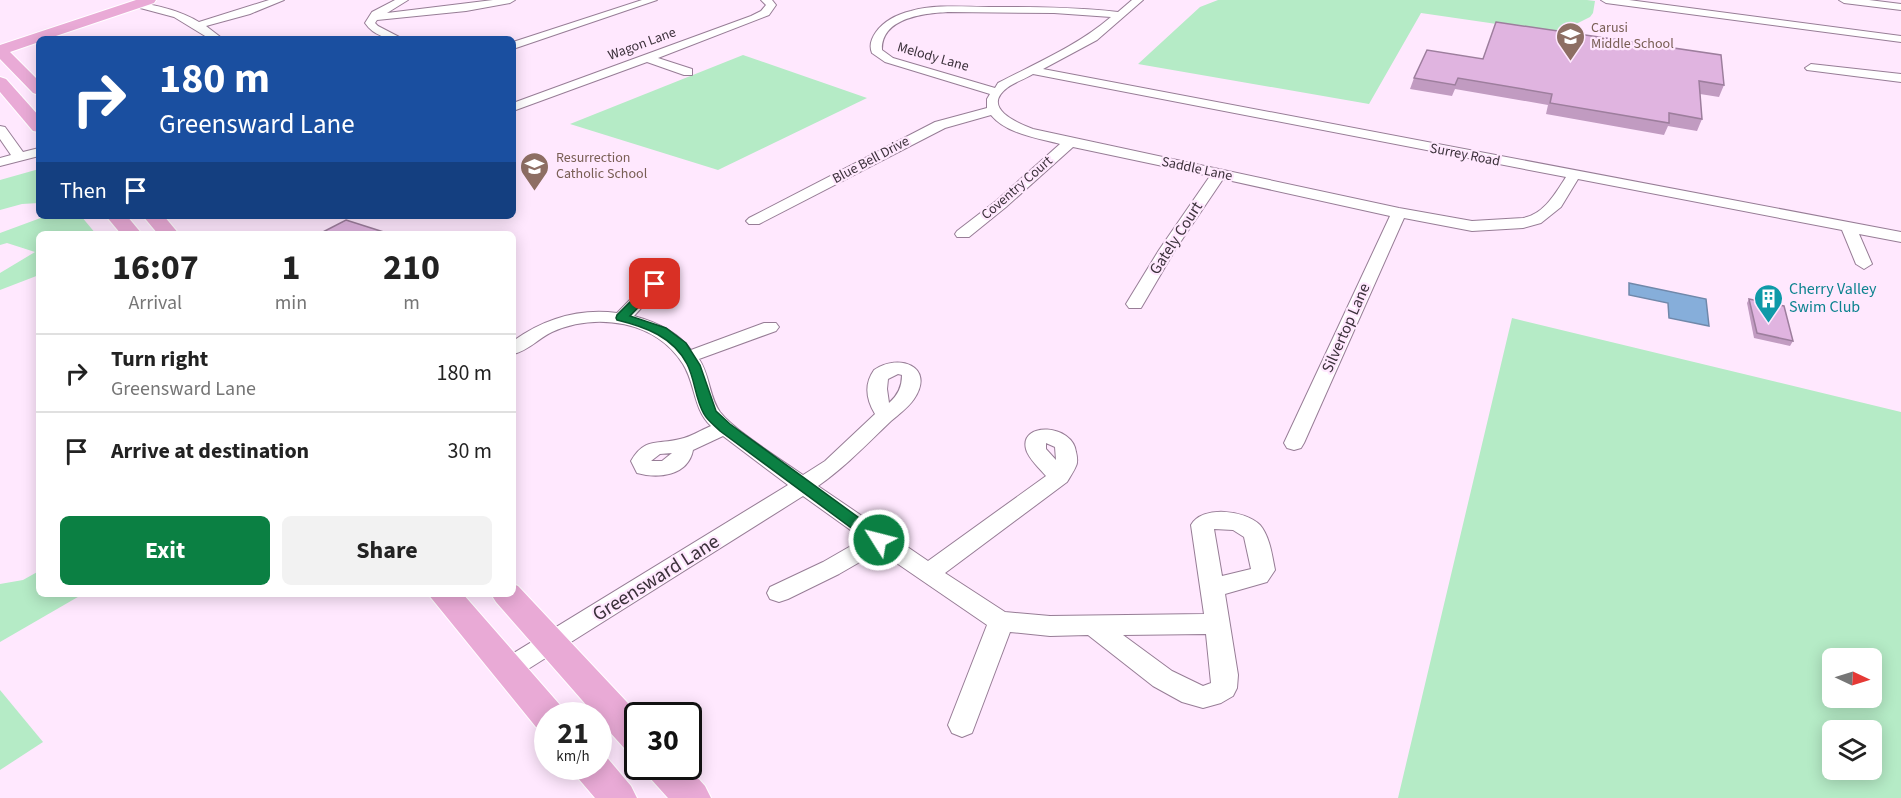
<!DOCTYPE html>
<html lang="en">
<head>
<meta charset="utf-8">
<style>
	body { margin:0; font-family:"Source Sans 3",sans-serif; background:#f2f2f2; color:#222; height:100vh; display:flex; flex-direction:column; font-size:22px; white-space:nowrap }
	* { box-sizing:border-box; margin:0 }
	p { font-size:20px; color:#767676 }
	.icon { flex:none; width:33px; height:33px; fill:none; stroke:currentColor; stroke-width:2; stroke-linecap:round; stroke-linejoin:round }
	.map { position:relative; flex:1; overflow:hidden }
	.drawer { position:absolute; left:36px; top:231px; width:480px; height:366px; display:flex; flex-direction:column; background:#fff; border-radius:9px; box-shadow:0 3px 15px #0003 }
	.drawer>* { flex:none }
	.top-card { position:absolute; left:36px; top:36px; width:480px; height:183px; border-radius:9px; box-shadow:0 3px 15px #0003; background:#1a4fa0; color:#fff; overflow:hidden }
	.needle { width:39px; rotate:94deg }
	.controls { position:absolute; left:1822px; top:648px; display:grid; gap:12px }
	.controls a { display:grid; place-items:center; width:60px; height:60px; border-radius:9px; background:#fff; box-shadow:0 3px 15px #0003; font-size:30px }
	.speed { position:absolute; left:534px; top:702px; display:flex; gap:12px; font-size:30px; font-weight:700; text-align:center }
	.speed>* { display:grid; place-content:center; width:78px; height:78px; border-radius:50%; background:#fff; box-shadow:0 3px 15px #0003; line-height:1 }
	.speed small { font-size:15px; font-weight:400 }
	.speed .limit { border:3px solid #111; border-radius:9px; background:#fff; color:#111 }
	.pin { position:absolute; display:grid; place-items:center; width:51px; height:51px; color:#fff; margin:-26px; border-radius:12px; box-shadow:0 3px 9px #0006 }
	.me { position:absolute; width:66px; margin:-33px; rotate:306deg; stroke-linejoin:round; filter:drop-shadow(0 0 4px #0008) }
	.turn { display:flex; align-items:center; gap:21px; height:126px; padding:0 24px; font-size:27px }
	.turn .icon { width:78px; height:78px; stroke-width:2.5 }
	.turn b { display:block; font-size:42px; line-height:51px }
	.then { display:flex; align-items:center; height:57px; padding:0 24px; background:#0003; gap:12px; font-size:22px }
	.eta { display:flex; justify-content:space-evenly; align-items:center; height:102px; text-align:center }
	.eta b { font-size:36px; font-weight:700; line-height:42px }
	.button { display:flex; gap:12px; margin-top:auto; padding:12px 24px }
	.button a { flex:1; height:69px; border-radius:9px; background:#0b8043; color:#fff; font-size:24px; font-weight:700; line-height:69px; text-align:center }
	.button a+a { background:#f2f2f2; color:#222 }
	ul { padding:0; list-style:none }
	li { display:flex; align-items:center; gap:18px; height:78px; padding:0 24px; border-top:2px solid #e0e0e0 }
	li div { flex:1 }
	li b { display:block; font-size:22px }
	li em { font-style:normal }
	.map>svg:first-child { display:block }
	.green { fill:#b5ebc6; fill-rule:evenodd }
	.water { fill:#86aeda; stroke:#7088aa; stroke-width:1.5 }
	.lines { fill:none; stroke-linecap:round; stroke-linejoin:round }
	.minor-casing { stroke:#977d96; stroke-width:2 }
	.major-casing { stroke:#fff; stroke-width:2 }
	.minor { fill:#fff; fill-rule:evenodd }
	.major { fill:#e9aad6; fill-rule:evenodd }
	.wall { fill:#c19bc1 }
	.building { fill:#e0b4e0; stroke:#9d7e9d; stroke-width:1.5 }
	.route { fill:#0b8043; stroke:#07532c; stroke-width:1.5 }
	.labels { text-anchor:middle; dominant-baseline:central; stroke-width:4.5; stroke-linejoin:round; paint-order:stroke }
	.far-education-label { font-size:14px; fill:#785e54; stroke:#ffe8fe; text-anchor:start }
	.far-street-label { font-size:14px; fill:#3c313b; stroke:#ffe8fe }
	.street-label { font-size:16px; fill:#3c313b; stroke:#ffe8fe }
	.culture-label { font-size:16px; fill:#0d838f; stroke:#ffe8fe; text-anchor:start }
	.near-street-label { font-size:20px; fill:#3c313b; stroke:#ffe8fe }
</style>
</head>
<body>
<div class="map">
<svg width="1901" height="798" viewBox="0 0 1901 798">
	<rect width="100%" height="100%" fill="#ffe8fe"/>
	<g class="green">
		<polygon points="1218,0 1587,0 1595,1 1593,13 1590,17 1558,33 1421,13 1369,104 1138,64 1200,7"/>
		<polygon points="743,55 867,98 718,170 570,124"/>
		<polygon points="39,169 39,203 22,204 0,210 0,180"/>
		<polygon points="46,216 81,216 96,234 39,234 39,275 0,290 0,273 35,252 7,243 0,245 0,233"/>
		<path d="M1512,318l389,94v386h-503zM1833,658h39v40h-39zM1833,730h39v40h-39z"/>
		<polygon points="39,571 39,594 83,594 0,642 0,584 23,580"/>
		<polygon points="0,690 43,742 0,770"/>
	</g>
	<polygon class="water" points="1629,283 1706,299 1709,326 1669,318 1668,303 1629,295"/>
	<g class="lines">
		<defs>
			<g id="minor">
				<path d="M269,0h15l-34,14 -44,12 17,13h-13l-36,-22 -45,-12 5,-3c23,3 45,8 65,20z"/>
				<path d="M395,0h13l-21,13 106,-13h22l-5,3 -44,8 -89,9 -2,3 3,3 25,13c-16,0 -29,-3 -38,-16l7,-11z"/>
				<polygon points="642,0 657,0 513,49 513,42"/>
				<polygon points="761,0 772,0 776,5 769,15 658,58 692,69 692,75 684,75 647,62 513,111 513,103 751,16 761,11 766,5"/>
				<path d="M1132,0h11l-46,40 -54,29 858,163v10l-42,-8 13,30 -8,5 -8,-5 -14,-34 -264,-51 -17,28 -20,16 -18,5 -51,3 -68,-13 -100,225 -3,5 -7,2 -7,-2 -3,-5 106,-227 -167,-37 -48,71 -34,58h-12l-3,-4 33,-54 51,-74 -137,-29 -67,60 -37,30h-12l-2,-3 2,-3 39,-30 64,-57c-23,-6 -53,-10 -69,-29l-46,13 -186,96h-10l-3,-3 3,-3 186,-96 52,-14v-9l3,-5 -105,-32 -13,-9c-3,-7 -1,-14 4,-21 8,-11 22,-18 35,-21 25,-7 52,-4 78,-4 43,0 86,0 129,5zM950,12l104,1 57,4c-34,29 -75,46 -113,66l-3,5 -102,-30 -11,-8c-1,-33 44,-37 68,-38zM1033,74l533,103c-11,17 -22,37 -43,41l-51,3 -73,-13 -366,-79c-16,-6 -52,-21 -26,-41 8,-6 18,-9 26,-14z"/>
				<polygon points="1601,0 1629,0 1901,36 1901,42 1606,3"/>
				<polygon points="1839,0 1869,0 1901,4 1901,10 1844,3"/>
				<polygon points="1811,64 1901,74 1901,82 1807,70 1805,68"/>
				<polygon points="0,126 5,127 23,152 39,148 39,156 0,166 0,158 11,155 0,139"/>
				<path d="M669,264l8,5 -43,47c22,6 43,15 57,34l73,-27h12l3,4 -3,4 -77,28c11,16 10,38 21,53 15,19 62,48 83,63l22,-14 50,-47c-9,-15 -11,-30 -1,-44 24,-17 62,-4 40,29 -6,9 -15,15 -23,22 -24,23 -46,46 -73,65l110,75 118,-85c-6,-7 -18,-18 -20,-27 -7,-28 47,-25 50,3 1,4 2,10 0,14 -2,5 -6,11 -9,16l-122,91 60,39 45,4 154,-2 -13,-89c11,-20 54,-15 69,0 10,12 12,30 15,45l-8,12 -42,12 13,81 -1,13 -4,8 -12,7 -18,5 -21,-6 -29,-16 -65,-51 -38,1 -40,-4 -38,101 -10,4 -10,-4 -4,-8 39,-100 -108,-74 -40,23 -51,25 -9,3 -9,-3 -3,-6 3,-6 53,-25 40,-23 -60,-43 -286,180 -9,4 -9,-4 -4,-7 4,-7 289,-177 -65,-49 -30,14c-5,26 -35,29 -56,23l-6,-12c14,-24 26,-16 49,-22 11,-2 21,-9 31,-13 -18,-17 -15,-41 -28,-62 -27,-43 -86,-52 -131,-32 -13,6 -24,19 -39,22v-13c31,-22 66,-33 104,-28l46,-47zM898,374l4,1c0,12 -4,20 -13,28l-2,-14 1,-10zM1046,443l9,4 1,13 -10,-11zM672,453l-10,8h-11l9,-7zM1214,529l19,1 11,7 7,32 -29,7zM1206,634l5,49 -8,3 -31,-15 -49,-36z"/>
			</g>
			<g id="major">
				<polygon points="136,0 156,0 154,3 47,39 39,39 39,42 10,52 39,81 39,95 33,93 0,59 0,45"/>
				<polygon points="0,77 6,79 39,116 39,132 33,131 0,92"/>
				<polygon points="106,216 127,216 142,234 121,234"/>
				<polygon points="143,216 164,216 179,234 158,234"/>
				<polygon points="513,584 518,586 640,716 638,716 638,753 625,749 598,719 598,716 596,716 496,602 491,594 513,594"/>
				<polygon points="428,594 463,594 560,705 565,716 548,716 548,731 536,727"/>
				<polygon points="598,752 604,754 631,786 637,798 595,798 578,778 573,766 598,766"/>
				<polygon points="645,766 687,766 705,786 711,798 668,798 650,778"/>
			</g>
		</defs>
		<use href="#minor" class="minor-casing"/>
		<use href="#major" class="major-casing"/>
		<use href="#minor" class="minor"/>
		<use href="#major" class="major"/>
	</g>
	<g class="wall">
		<polygon points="1496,22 1724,85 1719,97 1700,94 1702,119 1697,131 1668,126 1664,135 1546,114 1548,105 1455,89 1452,96 1410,89 1414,78 1483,59"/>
		<polygon points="1749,299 1793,341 1790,346 1754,338 1747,303"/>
	</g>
	<g class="building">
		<polygon points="1496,22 1721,55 1724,85 1699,81 1702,119 1669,113 1669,123 1550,103 1552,94 1458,78 1455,85 1414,78 1427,50 1483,59"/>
		<polygon points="346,220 390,234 319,234"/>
		<polygon points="1749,299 1784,306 1793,341 1757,333"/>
	</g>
	<path class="route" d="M655,280l6,4 -31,32 36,12 20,15 14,22 16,46 14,13 154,112 3,4 -3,4h-11l-153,-113c-5,-5 -13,-11 -16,-17 -9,-15 -9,-35 -17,-50 -14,-27 -41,-37 -70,-44l-1,-2 1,-3 34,-34z"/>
	<defs>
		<symbol id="school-pin" viewBox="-11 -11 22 30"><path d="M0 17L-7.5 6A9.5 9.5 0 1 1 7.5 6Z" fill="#8d6e63" stroke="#ffe8fe"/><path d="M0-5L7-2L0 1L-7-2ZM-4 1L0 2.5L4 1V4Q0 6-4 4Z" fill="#fff"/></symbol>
		<symbol id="building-pin" viewBox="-11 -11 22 30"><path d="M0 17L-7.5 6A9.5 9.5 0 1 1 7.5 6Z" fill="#0f9aa8" stroke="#ffe8fe"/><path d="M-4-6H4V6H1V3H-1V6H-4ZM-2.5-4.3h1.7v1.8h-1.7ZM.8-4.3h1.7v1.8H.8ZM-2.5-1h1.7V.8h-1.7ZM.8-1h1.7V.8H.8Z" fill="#fff"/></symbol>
	</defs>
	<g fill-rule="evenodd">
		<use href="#school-pin" x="1554" y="20" width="33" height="45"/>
		<use href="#school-pin" x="518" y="150" width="33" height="45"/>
		<use href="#building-pin" x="1752" y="282" width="33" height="45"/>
	</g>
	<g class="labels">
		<g class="far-education-label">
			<text x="1591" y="28">Carusi<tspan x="1591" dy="16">Middle School</tspan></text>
			<text x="556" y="158">Resurrection<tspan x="556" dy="16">Catholic School</tspan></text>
		</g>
		<g class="far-street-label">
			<text transform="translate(642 44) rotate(-20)">Wagon Lane</text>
			<text transform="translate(933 57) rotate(16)">Melody Lane</text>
			<text transform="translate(1465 155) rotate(11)">Surrey Road</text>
			<text transform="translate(871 160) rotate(-28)">Blue Bell Drive</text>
			<text transform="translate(1197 169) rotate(12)">Saddle Lane</text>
			<text transform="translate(1017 188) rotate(-41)">Coventry Court</text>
		</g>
		<g class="street-label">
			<text transform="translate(1176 238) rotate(-57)">Gately Court</text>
			<text transform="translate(1346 328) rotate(-66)">Silvertop Lane</text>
		</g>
		<g class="culture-label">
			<text x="1789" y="289">Cherry Valley<tspan x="1789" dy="18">Swim Club</tspan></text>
		</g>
		<g class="near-street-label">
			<text transform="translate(656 578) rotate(-32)">Greensward Lane</text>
		</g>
	</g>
</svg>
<div class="controls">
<a><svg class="needle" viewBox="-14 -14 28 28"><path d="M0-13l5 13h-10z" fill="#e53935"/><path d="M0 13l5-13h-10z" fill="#767676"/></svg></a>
<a><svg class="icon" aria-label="layers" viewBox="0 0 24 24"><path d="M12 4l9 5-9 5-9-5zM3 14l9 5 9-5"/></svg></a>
</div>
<div class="speed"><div>21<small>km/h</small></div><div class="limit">30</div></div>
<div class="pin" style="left:655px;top:284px;background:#d93025"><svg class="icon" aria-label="arrive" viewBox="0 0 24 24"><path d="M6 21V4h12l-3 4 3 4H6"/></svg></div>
<svg class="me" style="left:879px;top:540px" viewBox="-20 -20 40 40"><circle r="17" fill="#0b8043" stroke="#fff" stroke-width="3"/><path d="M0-11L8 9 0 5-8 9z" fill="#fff"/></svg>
<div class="top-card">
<div class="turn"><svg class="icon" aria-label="right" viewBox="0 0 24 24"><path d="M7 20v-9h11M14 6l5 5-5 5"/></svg><div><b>180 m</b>Greensward Lane</div></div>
<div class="then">Then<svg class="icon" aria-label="arrive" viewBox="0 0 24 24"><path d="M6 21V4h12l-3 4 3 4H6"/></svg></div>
</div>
<section class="drawer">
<div class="eta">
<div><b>16:07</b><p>Arrival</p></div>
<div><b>1</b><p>min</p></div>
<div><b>210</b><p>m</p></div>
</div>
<ul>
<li><svg class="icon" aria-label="right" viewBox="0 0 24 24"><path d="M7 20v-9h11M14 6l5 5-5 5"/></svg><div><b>Turn right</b><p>Greensward Lane</p></div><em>180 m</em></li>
<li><svg class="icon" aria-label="arrive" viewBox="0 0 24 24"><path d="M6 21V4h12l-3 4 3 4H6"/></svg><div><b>Arrive at destination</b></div><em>30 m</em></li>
</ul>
<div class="button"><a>Exit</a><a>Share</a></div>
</section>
</div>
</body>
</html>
